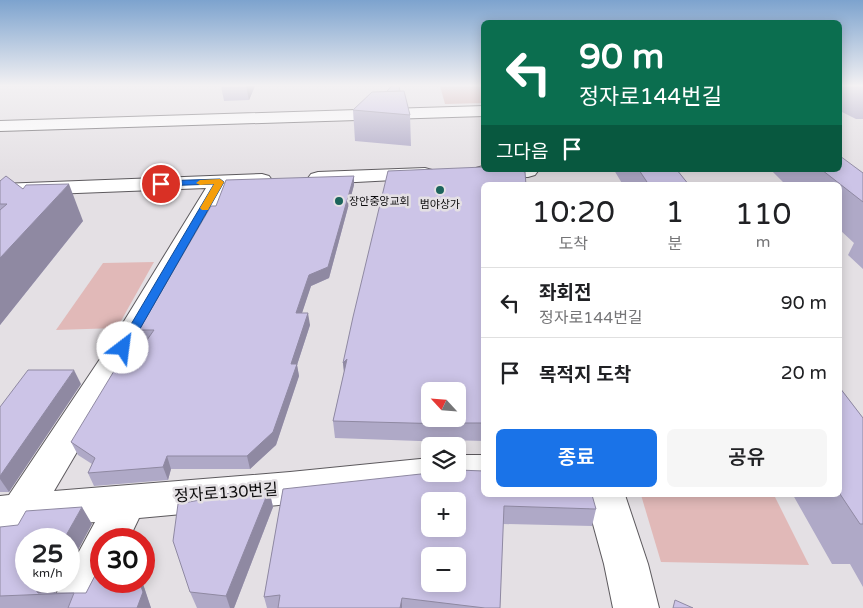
<!DOCTYPE html>
<html lang="ko">
<head>
<meta charset="utf-8">
<style>
	body { margin:0; font-family:"Varela Round","Noto Sans KR",sans-serif; background:#f6f6f6; color:#202124; height:100vh; display:flex; flex-direction:column; font-size:19px; white-space:nowrap }
	* { box-sizing:border-box; margin:0 }
	p { font-size:16px; color:#757577 }
	.icon { flex:none; width:28px; height:28px; fill:none; stroke:currentColor; stroke-width:2; stroke-linecap:round; stroke-linejoin:round }
	.map { position:relative; flex:1; overflow:hidden }
	.sheet { position:absolute; left:481px; top:182px; width:361px; height:315px; display:flex; flex-direction:column; background:#fff; border-radius:8px; box-shadow:0 2px 12px #0003 }
	.sheet>* { flex:none }
	.guide { position:absolute; left:481px; top:20px; width:361px; height:152px; border-radius:8px; box-shadow:0 2px 12px #0003; background:#0b6e4f; color:#fff; overflow:hidden }
	.needle { width:32px; rotate:296deg }
	.buttons { position:absolute; left:421px; top:382px; display:grid; gap:10px }
	.buttons a { display:grid; place-items:center; width:45px; height:45px; border-radius:8px; background:#fff; box-shadow:0 2px 12px #0003; font-size:25px }
	.speed { position:absolute; left:15px; top:528px; display:flex; gap:10px; font-size:25px; font-weight:700; text-align:center }
	.speed>* { display:grid; place-content:center; width:65px; height:65px; border-radius:50%; background:#fff; box-shadow:0 2px 12px #0003; line-height:1 }
	.speed small { font-size:12px; font-weight:400 }
	.speed .limit { border:8px solid #d22; background:#fff; color:#111 }
	.pin { position:absolute; display:grid; place-items:center; width:42px; height:42px; color:#fff; margin:-21px; border:2px solid #fff; border-radius:50%; box-shadow:0 1px 5px #0007 }
	.me { position:absolute; width:55px; margin:-28px; rotate:30deg; stroke-linejoin:round; filter:drop-shadow(0 0 4px #0008) }
	.turn { display:flex; align-items:center; gap:18px; height:105px; padding:0 15px; font-size:22px }
	.turn .icon { width:65px; height:65px; stroke-width:2.5 }
	.turn b { display:block; font-size:35px; line-height:42px }
	.then { display:flex; align-items:center; height:48px; padding:0 15px; background:#0003; gap:10px; font-size:19px }
	.eta { display:flex; justify-content:space-evenly; align-items:center; height:85px; text-align:center }
	.eta b { font-size:30px; font-weight:600; line-height:35px }
	.primary-button { display:flex; gap:10px; margin-top:auto; padding:10px 15px }
	.primary-button a { flex:1; height:58px; border-radius:8px; background:#1a73e8; color:#fff; font-size:20px; font-weight:600; line-height:58px; text-align:center }
	.primary-button a+a { background:#f6f6f6; color:#202124 }
	ul { padding:0; list-style:none }
	li { display:flex; align-items:center; gap:15px; height:70px; padding:0 15px; border-top:1px solid #e0e0e0 }
	li div { flex:1 }
	li b { display:block; font-size:19px }
	li em { font-style:normal }
	.map>svg:first-child { display:block }
	.green { fill:#e1b9b8 }
	.forest { fill:#cfa6a5 }
	.lines { fill:none; stroke-linecap:round; stroke-linejoin:round }
	.minor-casing { stroke:#5d5a5e; stroke-width:2 }
	.secondary-casing { stroke:#5d5a5e; stroke-width:2 }
	.minor { fill:#fff; fill-rule:evenodd }
	.secondary { fill:#fff; fill-rule:evenodd }
	.wall { fill:#afa9c7 }
	.shaded-wall { fill:#8f89a2 }
	.building { fill:#ccc4e7; stroke:#8f89a2; fill-rule:evenodd }
	.route { fill:#1a73e8; stroke:#114b97 }
	.slow { fill:#f59e0b }
	.poi-dot { fill:#1b645b; stroke:#e4e0e4; stroke-width:2 }
	.labels { text-anchor:middle; dominant-baseline:central; stroke-width:5; stroke-linejoin:round; paint-order:stroke }
	.far-poi-label { font-size:11px; fill:#0d0c0d; stroke:#e4e0e4; text-anchor:start }
	.near-street-label { font-size:16px; fill:#0d0c0d; stroke:#e4e0e4 }
</style>
</head>
<body>
<div class="map">
<svg width="863" height="608" viewBox="0 0 863 608">
	<rect width="100%" height="100%" fill="#e4e0e4"/>
	<g class="green">
		<polygon points="154,262 117,328 56,330 103,263"/>
		<polygon points="641,495 774,495 809,565 661,562"/>
	</g>
	<polygon class="forest" points="440,86 484,86 484,103 445,104"/>
	<g class="lines">
		<defs>
			<g id="minor">
				<polygon points="483,166 484,170 538,171 535,175 528,177 483,178 476,176 473,172 476,168"/>
				<polygon points="425,168 432,170 435,174 432,178 318,184 311,182 308,178 311,174 318,172"/>
				<polygon points="262,174 269,176 272,180 269,184 227,187 138,348 54,491 290,472 430,458 430,474 458,474 458,455 484,455 484,485 458,485 445,481 443,484 430,488 290,504 139,518 129,539 101,539 101,581 109,581 97,608 50,608 62,581 69,581 69,570 95,522 0,530 0,496 9,495 110,344 206,188 0,196 0,184"/>
				<polygon points="585,495 625,495 648,564 659,608 613,608 604,564"/>
			</g>
			<polygon id="secondary" points="484,106 484,116 0,131 0,121"/>
		</defs>
		<use href="#minor" class="minor-casing"/>
		<use href="#secondary" class="secondary-casing"/>
		<use href="#minor" class="minor"/>
		<use href="#secondary" class="secondary"/>
	</g>
	<g class="wall">
		<polygon points="221,86 255,86 249,100 224,101"/>
		<polygon points="840,86 863,86 863,119 856,119 840,111"/>
		<polygon points="400,91 410,115 411,146 355,141 353,110"/>
		<polygon points="614,170 677,170 689,185 623,185"/>
		<polygon points="771,170 840,170 863,173 863,269 848,255 854,243 840,230 840,185 786,185"/>
		<polygon points="354,176 354,185 329,278 311,286 302,313 310,325 297,365 299,376 276,445 250,469 171,469 168,480 94,486 88,473 92,464 78,455 71,442 125,371 146,342 144,342 139,330 216,206"/>
		<polygon points="0,181 23,189 83,221 0,325"/>
		<polygon points="484,185 484,441 447,440 447,442 335,438 333,421 344,372 343,363"/>
		<polygon points="81,384 9,492 0,492 0,407"/>
		<polygon points="840,388 863,418 863,587 850,564 832,564 793,495 840,495"/>
		<polygon points="283,489 596,509 592,526 503,524 500,608 267,608 264,597"/>
		<polygon points="269,490 273,507 234,608 197,608 190,592"/>
		<polygon points="92,524 69,539 26,581 60,581 55,593 86,593 98,570 93,562 93,551 142,581 151,608 0,608 0,527"/>
	</g>
	<g class="shaded-wall">
		<polygon points="246,86 255,86 249,100"/>
		<polygon points="354,176 354,185 329,278 311,286 298,325 296,313 309,275"/>
		<polygon points="69,184 83,221 0,325 0,258"/>
		<polygon points="308,313 310,325 297,365 299,376 276,445 250,469 247,456"/>
		<polygon points="347,359 345,380 343,363"/>
		<polygon points="74,370 81,384 9,492 0,479 0,476"/>
		<polygon points="167,456 171,469 168,480 163,467"/>
		<polygon points="269,490 273,507 234,608 230,608 226,596"/>
		<polygon points="82,507 92,524 69,567 69,539 64,539"/>
		<polygon points="40,581 60,581 54,594 39,594 36,590"/>
		<polygon points="139,581 142,581 151,608 137,608"/>
		<polygon points="402,598 402,608 400,608"/>
	</g>
	<g class="building">
		<polygon points="392,86 399,86 400,91 386,92"/>
		<polygon points="404,91 410,115 353,110 372,92"/>
		<polygon points="840,156 863,173 863,202 822,170 840,170"/>
		<path d="M484,167v3h34l7,2 1,13h-42v238h-36v1l-115,-3 14,-62 -4,4 10,-46 35,-146zM430,391h28v28h-28z"/>
		<polygon points="639,170 677,170 689,185 649,185"/>
		<polygon points="6,176 23,189 26,185 69,184 0,258 0,210 7,204 0,204 0,181"/>
		<polygon points="354,176 328,267 309,275 296,313 308,313 291,364 297,364 273,432 247,456 167,456 163,467 88,473 95,458 71,442 114,371 125,371 154,330 139,330 211,206 216,206 226,180"/>
		<polygon points="28,370 74,370 0,476 0,407"/>
		<polygon points="840,388 863,418 863,524 860,524 840,494"/>
		<path d="M458,470l26,1v24h108l4,14 -92,-3 -4,102h-15l-83,-10 -2,10h-122l2,-13 -16,2 19,-108 147,-16v1h28zM430,501h28v28h-28zM430,556h28v28h-28z"/>
		<polygon points="269,490 226,596 190,592 173,541 178,504 222,496 222,494"/>
		<polygon points="82,507 64,539 26,539 26,581 40,581 36,590 38,593 86,593 101,564 99,562 93,562 93,551 101,551 101,581 139,581 143,592 137,608 68,608 74,593 0,596 0,527 18,525 26,511"/>
		<polygon points="675,600 693,608 673,608"/>
	</g>
	<linearGradient id="sky" x2="0" y2="1"><stop stop-color="#7da3ce"/><stop offset="0.5" stop-color="#f3f1f3"/><stop offset="1" stop-color="#f3f1f3" stop-opacity="0"/></linearGradient>
	<rect width="863" height="171" fill="url(#sky)"/>
	<polygon class="route" points="220,179 224,182 129,348 123,352 118,351 117,348 214,184 161,186 157,184 161,181"/>
	<polygon class="slow" points="220,179 224,182 209,208 208,210 202,210 200,208 214,184 200,185 196,183 200,180"/>
	<g class="poi-dot">
		<circle cx="440" cy="190" r="5"/>
		<circle cx="339" cy="201" r="5"/>
	</g>
	<g class="labels">
		<g class="far-poi-label">
			<text x="349" y="201">장안중앙교회</text>
			<text x="440" y="204" text-anchor="middle">범야상가</text>
		</g>
		<g class="near-street-label">
			<text transform="translate(226 493) rotate(-4)">정자로130번길</text>
		</g>
	</g>
</svg>
<div class="buttons">
<a><svg class="needle" viewBox="-14 -14 28 28"><path d="M0-13l5 13h-10z" fill="#e53935"/><path d="M0 13l5-13h-10z" fill="#757577"/></svg></a>
<a><svg class="icon" aria-label="layers" viewBox="0 0 24 24"><path d="M12 4l9 5-9 5-9-5zM3 14l9 5 9-5"/></svg></a>
<a>+</a>
<a>−</a>
</div>
<div class="speed"><div>25<small>km/h</small></div><div class="limit">30</div></div>
<div class="pin" style="left:161px;top:184px;background:#d93025"><svg class="icon" aria-label="arrive" viewBox="0 0 24 24"><path d="M6 21V4h12l-3 4 3 4H6"/></svg></div>
<svg class="me" style="left:123px;top:348px" viewBox="-20 -20 40 40"><circle r="19" fill="#fff"/><path d="M0-13L10 11 0 6-10 11z" fill="#1a73e8"/></svg>
<div class="guide">
<div class="turn"><svg class="icon" aria-label="left" viewBox="0 0 24 24"><path d="M17 20v-9H6M10 6l-5 5 5 5"/></svg><div><b>90 m</b>정자로144번길</div></div>
<div class="then">그다음<svg class="icon" aria-label="arrive" viewBox="0 0 24 24"><path d="M6 21V4h12l-3 4 3 4H6"/></svg></div>
</div>
<section class="sheet">
<div class="eta">
<div><b>10:20</b><p>도착</p></div>
<div><b>1</b><p>분</p></div>
<div><b>110</b><p>m</p></div>
</div>
<ul>
<li><svg class="icon" aria-label="left" viewBox="0 0 24 24"><path d="M17 20v-9H6M10 6l-5 5 5 5"/></svg><div><b>좌회전</b><p>정자로144번길</p></div><em>90 m</em></li>
<li><svg class="icon" aria-label="arrive" viewBox="0 0 24 24"><path d="M6 21V4h12l-3 4 3 4H6"/></svg><div><b>목적지 도착</b></div><em>20 m</em></li>
</ul>
<div class="primary-button"><a>종료</a><a>공유</a></div>
</section>
</div>
</body>
</html>
